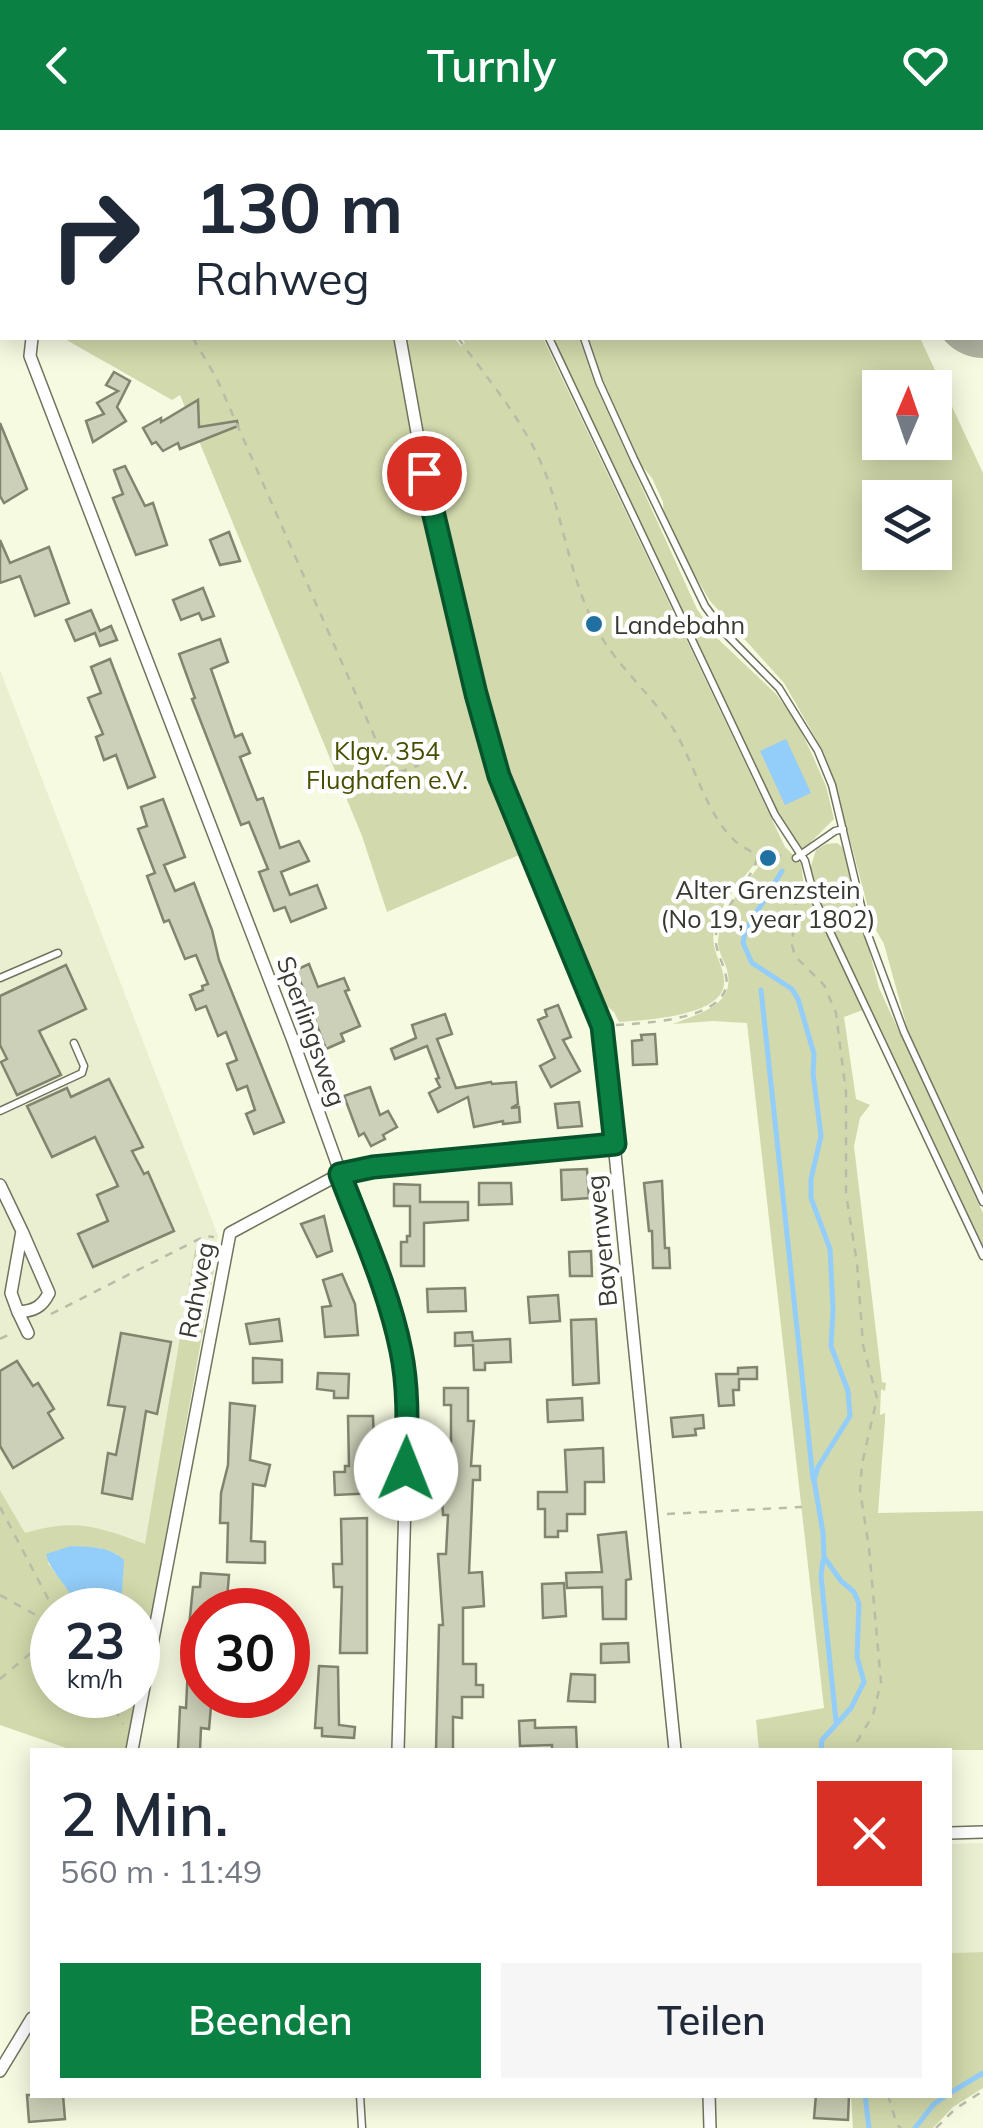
<!DOCTYPE html>
<html lang="de">
<head>
<meta charset="utf-8">
<style>
	body { margin:0; font-family:Mulish,sans-serif; background:#f6f6f7; color:#1f2937; height:100vh; display:flex; flex-direction:column; font-size:38px; white-space:nowrap }
	* { box-sizing:border-box; margin:0 }
	p { font-size:32px; color:#747a83 }
	.icon { flex:none; width:55px; height:55px; fill:none; stroke:currentColor; stroke-width:2; stroke-linecap:round; stroke-linejoin:round }
	.map { position:relative; flex:1; overflow:hidden }
	.side { position:absolute; left:30px; top:1618px; width:922px; height:350px; display:flex; flex-direction:column; background:#fff; border-radius:0px; box-shadow:0 5px 25px #0003 }
	.side>* { flex:none }
	.banner { position:absolute; left:0px; top:0px; width:985px; height:210px; box-shadow:0 5px 25px #0003; background:#fff; color:#1f2937; overflow:hidden }
	.needle { width:65px; rotate:2deg }
	.tools { position:absolute; left:862px; top:240px; display:grid; gap:20px }
	.tools a { display:grid; place-items:center; width:90px; height:90px; border-radius:0px; background:#fff; box-shadow:0 5px 25px #0003; font-size:50px }
	.speed { position:absolute; left:30px; top:1458px; display:flex; gap:20px; font-size:50px; font-weight:700; text-align:center }
	.speed>* { display:grid; place-content:center; width:130px; height:130px; border-radius:50%; background:#fff; box-shadow:0 5px 25px #0003; line-height:1 }
	.speed small { font-size:25px; font-weight:400 }
	.speed .limit { border:15px solid #d22; background:#fff; color:#111 }
	.pin { position:absolute; display:grid; place-items:center; width:85px; height:85px; color:#fff; margin:-42px; border:5px solid #fff; border-radius:50%; box-shadow:0 2px 10px #0007 }
	.me { position:absolute; width:110px; margin:-55px; rotate:1deg; stroke-linejoin:round; filter:drop-shadow(0 0 8px #0008) }
	.turn { display:flex; align-items:center; gap:35px; height:210px; padding:0 30px; font-size:45px }
	.turn .icon { width:130px; height:130px; stroke-width:2.5 }
	.turn b { display:block; font-size:70px; line-height:85px }
	.round { display:grid; place-items:center; flex:none; width:105px; height:105px; border-radius:0px; background:#f6f6f7 }
	.summary { display:flex; align-items:center; justify-content:space-between; height:170px; padding:0 30px }
	h1 { font-size:60px; font-weight:600; line-height:75px }
	.primary-button { display:flex; gap:20px; margin-top:auto; padding:20px 30px }
	.primary-button a { flex:1; height:115px; border-radius:0px; background:#0b8043; color:#fff; font-size:40px; font-weight:600; line-height:115px; text-align:center }
	.primary-button a+a { background:#f6f6f7; color:#1f2937 }
	header { display:flex; justify-content:space-between; align-items:center; height:130px; padding:0 30px; background:#0b8043; color:#fff; font-size:45px; font-weight:600 }
	.map>svg:first-child { display:block }
	.built { fill:#e9efd0 }
	.green { fill:#d2d9ac; fill-rule:evenodd }
	.water { fill:#93cdf9 }
	.lines { fill:none; stroke-linecap:round; stroke-linejoin:round }
	.stream { stroke:#93cdf9; stroke-width:5 }
	.runway { stroke:#b1b4a1; stroke-width:102 }
	.building { fill:#ccd0b8; stroke:#81846e; stroke-width:2.5 }
	.service-casing { stroke:#70745e; stroke-width:9 }
	.minor-casing { stroke:#70745e; stroke-width:14 }
	.trunk-casing { stroke:#70745e; stroke-width:22 }
	.path { stroke:#b9bca8; stroke-width:2.5; stroke-dasharray:8 8; stroke-linecap:butt }
	.service { stroke:#fff; stroke-width:6 }
	.minor { stroke:#fff; stroke-width:11 }
	.trunk { stroke:#fff; stroke-width:20 }
	.route-casing { stroke:#07532c; stroke-width:25 }
	.route { stroke:#0b8043; stroke-width:18 }
	.poi-dot { fill:#2170a2; stroke:#fff; stroke-width:4 }
	.labels { text-anchor:middle; dominant-baseline:central; stroke-width:9; stroke-linejoin:round; paint-order:stroke }
	.poi-label { font-size:25px; fill:#383930; stroke:#fff; text-anchor:start }
	.park-label { font-size:25px; fill:#484e00; stroke:#fff }
	.street-label { font-size:25px; fill:#383930; stroke:#fff }
</style>
</head>
<body>
<header><svg class="icon" aria-label="back" viewBox="0 0 24 24"><path d="M15 5l-7 7 7 7"/></svg>Turnly<svg class="icon" aria-label="heart" viewBox="0 0 24 24"><path d="M12 20l-8-8c-3-5 5-10 8-4 3-6 11-1 8 4z"/></svg></header>
<div class="map">
<svg width="983" height="1998" viewBox="0 0 983 1998">
	<rect width="100%" height="100%" fill="#f6fae1"/>
	<g class="built">
		<polygon points="0,540 218,1106 149,1421 29,1410 0,1360"/>
		<polygon points="983,1713 983,1822 952,1823 950,1714"/>
	</g>
	<g class="green">
		<path d="M63,208h391l7,8 4,-3 -3,-5h81l242,509 16,16 3,24 59,123 -19,7 12,82 14,6 -10,13 -6,28 28,236 4,1 -1,8 -4,-2 -1,26 5,-2v8l-7,92 105,-2v239h-224l-3,-30 68,-12 -77,-685 -34,-2 -40,3c30,-12 67,-21 52,-60 -5,-11 -9,-18 -6,-30 4,-26 25,-48 40,-68l-5,-1c-16,19 -36,42 -40,67 -4,20 12,34 10,53 -4,32 -81,35 -105,37l-5,-10 -12,-10 -31,-77 -36,-77 -148,64 -25,-76 -182,-441 -8,5z"/>
		<polygon points="551,208 579,208 594,252 697,479 717,508 776,564 796,591 811,622 826,656 834,689 806,717 801,719 781,692"/>
		<path d="M589,208h331l63,135v717l-75,-159 -24,-87 -12,-21 -37,-140 -12,-32 -39,-68 -74,-82 -20,-34 -26,-52 -1,-13 -11,-24 -11,-13 -38,-85zM880,258h55v54h-55zM880,368h55v54h-55z"/>
		<polygon points="826,714 837,713 842,717 879,858 983,1083 983,1120 817,769 810,739 816,720"/>
		<path d="M207,1113l11,5 -76,418 -11,84h-59l-72,-25v-235l25,43c49,-15 73,-7 120,11l50,-295zM71,1416l28,2 18,6 4,56h17v85h-86v-85h24l-1,-11 -27,-36z"/>
		<polygon points="950,1813 952,1823 983,1822 983,1958 953,1977 933,1998 853,1998 851,1965 950,1965"/>
	</g>
	<g class="water">
		<polygon points="786,609 811,663 785,675 760,621"/>
		<path d="M71,1416c19,1 38,0 53,14l-3,50h-45c-3,-22 -25,-35 -30,-56z"/>
	</g>
	<g class="lines">
		<g class="stream">
			<polyline points="782,741 745,801 743,813 752,833 792,859 798,869 814,924 813,943 821,1006 811,1049 811,1068 830,1119 833,1180 831,1216 848,1261 850,1286 818,1337 814,1350 823,1403 824,1427 841,1451 854,1462 859,1474 857,1527 864,1552 851,1578 822,1610 821,1620"/>
			<polyline points="761,860 813,1349"/>
			<polyline points="823,1430 821,1446 836,1591"/>
			<polyline points="950,1963 983,1943"/>
			<polyline points="865,1965 869,1998"/>
			<polyline points="915,1998 934,1974 947,1965"/>
		</g>
		<g class="runway">
			<polyline points="900,0 901,2"/>
			<polyline points="982,176 983,177"/>
		</g>
	</g>
	<g class="building">
		<polygon points="114,242 130,251 117,277 126,291 93,312 86,291 104,284 97,273 118,261 106,255"/>
		<polygon points="198,270 199,297 237,291 238,296 180,319 178,313 163,321 156,312 152,314 143,298 161,288 161,292"/>
		<polygon points="0,293 27,359 4,373 0,366"/>
		<polygon points="125,336 145,376 153,373 167,415 136,425 113,368 123,364 114,340"/>
		<polygon points="229,402 240,431 220,435 210,410"/>
		<polygon points="0,410 10,433 49,417 69,473 35,486 20,446 0,453"/>
		<polygon points="203,458 214,486 202,490 199,483 181,490 173,470"/>
		<polygon points="91,480 100,501 111,496 117,510 100,516 95,503 75,511 66,490"/>
		<polygon points="220,509 228,532 211,539 235,607 242,604 250,623 240,627 257,670 263,668 280,718 299,711 309,731 281,742 290,765 317,755 326,778 291,792 285,777 274,781 259,742 268,739 249,692 241,695 192,569 195,568 179,524"/>
		<polygon points="110,529 155,647 128,658 116,625 104,630 96,607 103,604 88,568 101,563 91,537"/>
		<polygon points="163,669 185,727 164,735 175,761 194,753 212,800 219,830 284,992 254,1004 246,984 255,980 247,956 237,960 227,934 237,930 226,902 218,906 206,876 196,880 190,865 203,860 202,856 208,854 196,825 185,829 169,790 164,792 147,746 155,743 138,699 147,696 141,677"/>
		<polygon points="309,834 318,857 344,848 349,860 345,861 360,896 341,904 344,911 326,919 296,840"/>
		<polygon points="66,835 86,879 39,901 61,945 17,965 1,932 7,929 0,915 0,866"/>
		<polygon points="558,875 571,907 563,910 580,941 551,957 540,936 555,928 538,890 547,886 545,880"/>
		<polygon points="445,884 452,904 437,909 456,958 491,952 492,954 516,952 518,974 511,978 519,977 520,992 503,994 503,991 474,997 468,967 438,982 429,963 440,957 436,949 439,948 427,916 395,929 391,919 416,908 412,895"/>
		<polygon points="655,904 657,934 633,935 632,911 642,910 641,905"/>
		<polygon points="109,949 143,1017 132,1021 144,1044 148,1042 174,1101 93,1137 78,1104 108,1091 97,1065 118,1056 95,1007 52,1027 27,976 67,958 71,967"/>
		<polygon points="370,957 380,985 388,981 397,997 383,1005 385,1009 371,1016 364,1003 359,1006 344,966"/>
		<polygon points="579,972 582,996 558,998 555,974"/>
		<polygon points="587,1039 589,1068 562,1070 561,1040"/>
		<polygon points="662,1051 665,1118 669,1118 670,1138 653,1138 652,1101 649,1101 644,1053"/>
		<polygon points="479,1053 511,1053 512,1074 479,1075"/>
		<polygon points="394,1054 420,1055 420,1072 468,1072 468,1090 424,1093 424,1136 401,1136 401,1112 407,1112 407,1106 410,1106 410,1076 394,1076"/>
		<polygon points="324,1086 332,1121 317,1127 301,1094"/>
		<polygon points="591,1121 592,1146 570,1146 569,1122"/>
		<polygon points="342,1144 355,1174 358,1205 325,1207 322,1177 331,1176 323,1150"/>
		<polygon points="465,1158 466,1181 428,1182 427,1159"/>
		<polygon points="558,1165 560,1191 530,1193 528,1167"/>
		<polygon points="279,1189 282,1211 250,1214 246,1194"/>
		<polygon points="596,1189 599,1253 573,1255 571,1190"/>
		<polygon points="472,1202 473,1211 510,1209 511,1232 485,1233 485,1240 474,1240 473,1215 455,1216 455,1203"/>
		<polygon points="121,1203 171,1212 157,1284 146,1281 132,1369 102,1363 108,1323 116,1325 125,1277 108,1275"/>
		<polygon points="253,1228 282,1230 282,1252 253,1253"/>
		<polygon points="17,1231 33,1256 38,1253 54,1279 48,1283 63,1308 13,1338 0,1316 0,1241"/>
		<polygon points="757,1237 757,1249 739,1249 739,1260 733,1260 734,1275 719,1276 716,1244 738,1244 738,1238"/>
		<polygon points="318,1243 349,1244 348,1268 334,1268 334,1261 317,1259"/>
		<polygon points="444,1258 468,1258 468,1291 474,1291 471,1336 480,1336 480,1350 473,1350 469,1443 482,1442 484,1476 463,1478 463,1534 476,1534 476,1555 483,1555 483,1567 462,1567 462,1588 453,1587 453,1620 436,1620 439,1495 443,1495 438,1424 446,1424 448,1385 443,1385 440,1331 443,1326 451,1327 451,1275 444,1275"/>
		<polygon points="582,1268 583,1290 548,1292 547,1270"/>
		<polygon points="230,1273 255,1276 250,1330 270,1335 265,1356 253,1354 251,1411 265,1412 265,1433 227,1432 228,1393 220,1393 221,1363 228,1335"/>
		<polygon points="703,1285 704,1298 695,1299 696,1305 673,1307 671,1288"/>
		<polygon points="348,1286 373,1286 376,1363 335,1365 334,1342 345,1342 345,1336 349,1336"/>
		<polygon points="603,1318 604,1352 585,1352 585,1384 567,1384 567,1401 558,1401 558,1407 545,1407 545,1379 538,1379 538,1362 567,1362 565,1320"/>
		<polygon points="367,1388 367,1523 340,1523 342,1457 334,1457 333,1434 342,1434 341,1389"/>
		<polygon points="626,1402 631,1449 626,1450 626,1489 603,1489 602,1457 567,1458 566,1443 602,1442 598,1405"/>
		<polygon points="201,1443 229,1445 226,1480 202,1480 202,1565 212,1565 209,1599 201,1598 200,1620 178,1620 180,1577 186,1578 188,1536 185,1536 193,1457 200,1457"/>
		<polygon points="564,1453 566,1486 543,1488 542,1454"/>
		<polygon points="628,1513 629,1532 601,1533 601,1514"/>
		<polygon points="319,1536 338,1537 339,1595 355,1597 354,1608 322,1606 322,1598 315,1598"/>
		<polygon points="571,1544 595,1545 595,1572 568,1571"/>
		<polygon points="535,1590 535,1598 576,1597 577,1620 552,1620 552,1615 520,1616 519,1591"/>
		<polygon points="27,1965 63,1965 65,1989 29,1992"/>
		<polygon points="816,1965 849,1965 848,1990 814,1988"/>
	</g>
	<g class="lines">
		<defs>
			<g id="service">
				<polyline points="467,0 468,2"/>
				<polyline points="517,0 518,2"/>
				<polyline points="604,2 609,0"/>
				<polyline points="549,208 775,685 805,731 815,770 983,1126"/>
				<polyline points="584,208 599,252 634,329 705,476 724,502 779,558 818,621 832,655 868,805 904,902 983,1072"/>
				<polyline points="796,728 835,701 843,699"/>
				<polyline points="0,848 58,823"/>
				<polyline points="0,981 82,943 84,936 74,913"/>
				<polyline points="360,1965 362,1998"/>
			</g>
			<g id="minor">
				<polyline points="32,208 30,226 292,908 395,1195 405,1244 407,1301 398,1620"/>
				<polyline points="400,208 429,369 486,602 514,689 603,904 675,1620"/>
				<path d="M0,1055l22,46 -11,62 7,19c16,-1 24,-5 31,-19l-27,-62"/>
				<polyline points="18,1182 28,1203"/>
				<polyline points="132,1620 230,1103 340,1044 373,1037 615,1014"/>
				<polyline points="950,1703 983,1702"/>
				<polyline points="0,1941 32,1888"/>
				<polyline points="709,1965 710,1998"/>
			</g>
			<g id="trunk">
				<polyline points="208,2 213,0"/>
				<polyline points="341,2 346,0"/>
				<polyline points="0,120 2,118"/>
				<polyline points="0,164 2,162"/>
			</g>
		</defs>
		<use href="#service" class="service-casing"/>
		<use href="#minor" class="minor-casing"/>
		<use href="#trunk" class="trunk-casing"/>
		<g class="path">
			<polyline points="385,2 391,0"/>
			<polyline points="433,2 439,0"/>
			<polyline points="0,188 2,186"/>
			<polyline points="193,208 217,249 391,644"/>
			<path d="M458,208c32,44 71,89 90,142 16,47 24,102 47,146 21,40 56,67 79,104 21,34 30,79 58,108 7,8 17,11 25,18l16,-3 14,5"/>
			<polyline points="0,209 3,208"/>
			<polyline points="369,653 419,635"/>
			<polyline points="798,751 792,815 795,826 824,855 836,883 846,963 846,1064 857,1133 863,1215 877,1268 862,1334 860,1360 869,1418 881,1552 873,1585 852,1620"/>
			<path d="M616,895c28,-2 119,-5 110,-49 -4,-19 -16,-31 -7,-52 8,-19 37,-51 38,-67"/>
			<polyline points="51,1184 205,1106 214,1107"/>
			<polyline points="0,1209 12,1203"/>
			<polyline points="0,1377 54,1480"/>
			<polyline points="667,1384 802,1377"/>
			<polyline points="0,1465 52,1494"/>
			<polyline points="0,1549 52,1505"/>
			<polyline points="107,1565 123,1594"/>
			<polyline points="888,1965 897,1995 901,1998"/>
			<polyline points="936,1998 955,1979 983,1961"/>
		</g>
		<use href="#service" class="service"/>
		<use href="#minor" class="minor"/>
		<use href="#trunk" class="trunk"/>
	</g>
	<g class="lines">
		<defs>
			<path id="route" d="M406,1339c1,-39 3,-79 -5,-118 -12,-60 -39,-119 -61,-177l33,-7 242,-23 -13,-118 -103,-250 -23,-82 -52,-221"/>
		</defs>
		<use href="#route" class="route-casing"/>
		<use href="#route" class="route"/>
	</g>
	<g class="poi-dot">
		<circle cx="594" cy="494" r="10"/>
		<circle cx="768" cy="728" r="10"/>
	</g>
	<g class="labels">
		<g class="poi-label">
			<text x="614" y="494">Landebahn</text>
			<text x="768" y="759" text-anchor="middle">Alter Grenzstein<tspan x="768" dy="29">(No 19, year 1802)</tspan></text>
		</g>
		<g class="park-label">
			<text x="387" y="620">Klgv. 354<tspan x="387" dy="29">Flughafen e.V.</tspan></text>
		</g>
		<g class="street-label">
			<text transform="translate(312 901) rotate(70)">Sperlingsweg</text>
			<text transform="translate(601 1111) rotate(-96)">Bayernweg</text>
			<text transform="translate(196 1160) rotate(-79)">Rahweg</text>
		</g>
	</g>
</svg>
<div class="tools">
<a><svg class="needle" viewBox="-14 -14 28 28"><path d="M0-13l5 13h-10z" fill="#e53935"/><path d="M0 13l5-13h-10z" fill="#747a83"/></svg></a>
<a><svg class="icon" aria-label="layers" viewBox="0 0 24 24"><path d="M12 4l9 5-9 5-9-5zM3 14l9 5 9-5"/></svg></a>
</div>
<div class="speed"><div>23<small>km/h</small></div><div class="limit">30</div></div>
<div class="pin" style="left:424px;top:343px;background:#d93025"><svg class="icon" aria-label="arrive" viewBox="0 0 24 24"><path d="M6 21V4h12l-3 4 3 4H6"/></svg></div>
<svg class="me" style="left:406px;top:1339px" viewBox="-20 -20 40 40"><circle r="19" fill="#fff"/><path d="M0-13L10 11 0 6-10 11z" fill="#0b8043"/></svg>
<div class="banner">
<div class="turn"><svg class="icon" aria-label="right" viewBox="0 0 24 24"><path d="M7 20v-9h11M14 6l5 5-5 5"/></svg><div><b>130 m</b>Rahweg</div></div>
</div>
<section class="side">
<div class="summary"><div><h1>2 Min.</h1><p>560 m · 11:49</p></div><a class="round" style="background:#d93025;color:#fff"><svg class="icon" aria-label="close" viewBox="0 0 24 24"><path d="M6 6l12 12M18 6L6 18"/></svg></a></div>
<div class="primary-button"><a>Beenden</a><a>Teilen</a></div>
</section>
</div>
</body>
</html>
